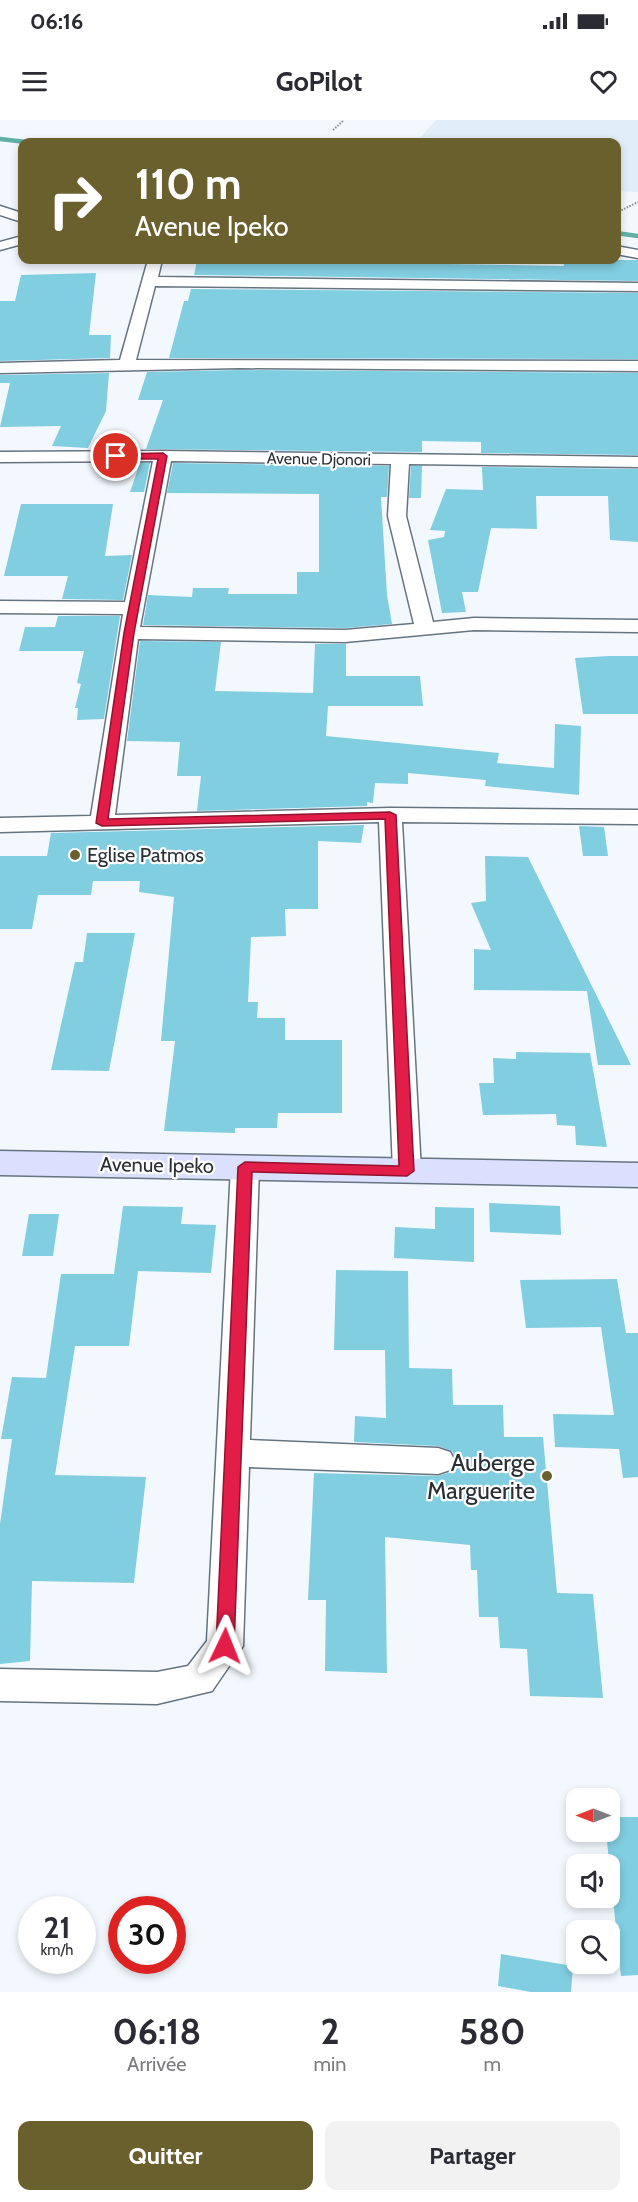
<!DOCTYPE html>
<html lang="fr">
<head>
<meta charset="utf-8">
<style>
	body { margin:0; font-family:Cabin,sans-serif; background:#f2f2f3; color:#2b2b33; height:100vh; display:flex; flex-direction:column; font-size:22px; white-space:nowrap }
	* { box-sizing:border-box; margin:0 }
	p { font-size:20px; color:#7c7c81 }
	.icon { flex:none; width:33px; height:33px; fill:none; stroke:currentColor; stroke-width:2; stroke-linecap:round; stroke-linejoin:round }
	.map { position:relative; height:1872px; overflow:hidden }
	.panel { display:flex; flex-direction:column; background:#fff; flex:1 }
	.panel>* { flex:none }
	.top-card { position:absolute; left:18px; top:18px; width:603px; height:126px; border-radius:12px; box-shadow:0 3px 9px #0003; background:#6a602d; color:#fff; overflow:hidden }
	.needle { width:39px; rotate:270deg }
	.buttons { position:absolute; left:566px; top:1668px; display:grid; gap:12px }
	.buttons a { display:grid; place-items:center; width:54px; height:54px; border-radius:12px; background:#fff; box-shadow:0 3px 9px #0003; font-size:30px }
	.speed { position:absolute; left:18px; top:1776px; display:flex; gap:12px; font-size:30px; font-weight:700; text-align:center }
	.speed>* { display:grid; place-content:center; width:78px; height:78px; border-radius:50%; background:#fff; box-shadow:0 3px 9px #0003; line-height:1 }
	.speed small { font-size:15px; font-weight:400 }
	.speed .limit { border:9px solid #d22; background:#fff; color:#111 }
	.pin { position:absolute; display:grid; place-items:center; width:51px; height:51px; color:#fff; margin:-26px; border:3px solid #fff; border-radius:50%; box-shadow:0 2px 6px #0007 }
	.me { position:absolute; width:66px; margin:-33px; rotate:2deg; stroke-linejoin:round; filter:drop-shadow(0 0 4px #0008) }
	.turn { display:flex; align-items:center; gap:21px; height:126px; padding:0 18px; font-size:27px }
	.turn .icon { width:78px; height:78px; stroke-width:2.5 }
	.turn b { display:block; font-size:42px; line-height:51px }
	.eta { display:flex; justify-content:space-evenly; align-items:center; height:102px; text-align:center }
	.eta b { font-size:36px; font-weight:800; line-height:42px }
	.cta { display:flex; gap:12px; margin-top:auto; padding:12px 18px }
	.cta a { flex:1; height:69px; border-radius:12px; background:#6a602d; color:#fff; font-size:24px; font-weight:800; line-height:69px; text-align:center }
	.cta a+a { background:#f2f2f3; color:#2b2b33 }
	.status { display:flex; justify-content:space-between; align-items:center; height:42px; padding:0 30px; background:#fff; direction:ltr }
	.status svg { height:16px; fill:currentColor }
	header { display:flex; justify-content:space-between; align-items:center; height:78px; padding:0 18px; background:#fff; font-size:27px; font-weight:800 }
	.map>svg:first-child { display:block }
	.built { fill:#e1eefa }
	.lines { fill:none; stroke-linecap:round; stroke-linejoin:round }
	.stream { stroke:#5fafa5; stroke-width:4.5 }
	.building { fill:#81cee0 }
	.street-casing { stroke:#667480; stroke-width:3 }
	.secondary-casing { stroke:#667480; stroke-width:3 }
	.path { stroke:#898f94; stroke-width:2; stroke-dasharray:1.5 1.5; stroke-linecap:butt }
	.street { fill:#fff; fill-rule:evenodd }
	.secondary { fill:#dae0fe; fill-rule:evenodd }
	.route { fill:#e11d48; stroke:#92132f; stroke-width:1.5 }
	.poi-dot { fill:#6a602d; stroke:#fff; stroke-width:2 }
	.labels { text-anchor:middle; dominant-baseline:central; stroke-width:4.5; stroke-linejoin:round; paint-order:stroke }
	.far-street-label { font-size:16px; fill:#292f34; stroke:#fff }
	.poi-label { font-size:20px; fill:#292f34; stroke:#fff; text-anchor:start }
	.street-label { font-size:20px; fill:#292f34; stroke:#fff }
	.near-poi-label { font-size:24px; fill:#292f34; stroke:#fff; text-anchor:end }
</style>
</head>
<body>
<div class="status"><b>06:16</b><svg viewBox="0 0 49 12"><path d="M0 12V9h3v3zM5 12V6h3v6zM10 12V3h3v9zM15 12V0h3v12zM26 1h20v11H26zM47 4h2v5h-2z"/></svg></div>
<header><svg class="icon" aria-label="menu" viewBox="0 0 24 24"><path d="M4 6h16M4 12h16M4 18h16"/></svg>GoPilot<svg class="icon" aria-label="heart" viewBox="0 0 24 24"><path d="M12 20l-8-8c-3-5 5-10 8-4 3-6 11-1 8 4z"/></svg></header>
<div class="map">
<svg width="638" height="1872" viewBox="0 0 638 1872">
	<rect width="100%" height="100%" fill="#f2f8fe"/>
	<polygon class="built" points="436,0 638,0 638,72 617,71 616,22 416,22"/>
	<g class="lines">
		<g class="stream">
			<polyline points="0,19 26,22"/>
			<polyline points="616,113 638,116"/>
		</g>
	</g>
	<g class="building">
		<polygon points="197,140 564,146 563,140 638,140 638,161 194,155"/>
		<polygon points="96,153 89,215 111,215 110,238 0,241 0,181 15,181 21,155"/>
		<polygon points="191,169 638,173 638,239 169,238 184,181 188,181"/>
		<polygon points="239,250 638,253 638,335 481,333 481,322 422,321 422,332 146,329 163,280 138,280 147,252"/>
		<polygon points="109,253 106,291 88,328 52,326 61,306 0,307 10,263 0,263 0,255"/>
		<polygon points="140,343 150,343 144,372 130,372"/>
		<polygon points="173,343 389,346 387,377 381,377 387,475 392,504 345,508 143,505 148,475 192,477 193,468 229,468 228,474 297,474 297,452 319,452 319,374 167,373"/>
		<polygon points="411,346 422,346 421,378 409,378"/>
		<polygon points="482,347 638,349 638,422 610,420 608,376 536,376 537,409 491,408 478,472 462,472 466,492 442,493 428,420 444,417 445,411 430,410 446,369 483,370"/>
		<polygon points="21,384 113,384 105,436 132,435 123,480 62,479 68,456 4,456"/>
		<polygon points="58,496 120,496 104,599 77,600 78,588 75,588 81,564 77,563 84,531 19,531 25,507 55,507"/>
		<polygon points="140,521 221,522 215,571 313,573 315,524 346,524 346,556 420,556 423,586 328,586 326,616 499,633 497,643 554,648 555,604 581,606 579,675 485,666 486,660 408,653 408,664 375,663 373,683 367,682 367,686 197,691 201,656 177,656 180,622 127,621"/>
		<polygon points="609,536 638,536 638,594 583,594 575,538"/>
		<polygon points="364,705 361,723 318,721 318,789 285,789 286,816 251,817 248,882 258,882 257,898 285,898 285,920 342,920 342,993 278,993 277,1008 235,1008 235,1013 164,1011 175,921 161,921 174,777 139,772 140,761 93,761 91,775 38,775 32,809 0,809 0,736 47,736 51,713"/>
		<polygon points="579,706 604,707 608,736 583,736"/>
		<polygon points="485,736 528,737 631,945 598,945 587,871 474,870 474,829 491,830 471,783 486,781"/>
		<polygon points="87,813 135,813 109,951 51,950 75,842 83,842"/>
		<polygon points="516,932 590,933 607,1027 576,1025 575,1006 557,1005 556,994 483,995 479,963 494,963 493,938 516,939"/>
		<polygon points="489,1083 560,1086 561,1115 490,1112"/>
		<polygon points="123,1086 183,1087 181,1104 216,1105 211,1153 138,1151 129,1226 75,1226 55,1355 146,1357 134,1463 32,1461 30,1541 0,1544 0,1404 12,1319 1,1319 12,1257 46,1258 61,1154 114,1154"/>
		<polygon points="435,1087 474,1088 474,1142 394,1138 395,1107 435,1109"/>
		<polygon points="29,1094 59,1094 53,1136 22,1136"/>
		<polygon points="336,1150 408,1151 409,1248 452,1249 453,1285 503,1285 504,1317 543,1317 557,1473 593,1474 603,1578 530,1576 527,1529 500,1528 498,1497 479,1497 477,1450 471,1450 470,1425 385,1417 387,1553 325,1551 326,1480 308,1480 314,1353 438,1356 451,1352 457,1342 452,1331 438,1326 354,1322 355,1296 386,1298 385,1230 334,1230"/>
		<polygon points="617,1159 626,1213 638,1213 638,1357 623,1358 619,1329 555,1327 553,1294 614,1295 601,1207 526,1208 520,1160"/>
		<polygon points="609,1697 638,1697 638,1855 621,1856 606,1712 609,1712"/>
		<polygon points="501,1834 573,1846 571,1872 531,1872 498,1866"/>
	</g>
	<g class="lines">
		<defs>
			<g id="street">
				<polygon points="0,86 22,93 22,102 0,95"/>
				<polygon points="22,116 22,124 0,130 0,122"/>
				<polygon points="616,126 638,130 638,138 616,134"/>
				<polygon points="148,140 162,140 158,157 638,163 638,171 155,166 136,240 638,241 638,251 239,248 0,253 0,243 120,240"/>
				<path d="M163,331l475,6v10l-229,-3 -3,52 27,106 41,-4 164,2v12l-164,-2 -129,12 -207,-3 -23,176 275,-7 248,2v14l-236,-2 19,349 -4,7 -10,3 -10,-3 -4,-7 -14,-349 -379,10v-14l91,-2 32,-202 -123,-1v-12l125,1 28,-141 -153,1v-10zM171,341l220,3 -3,52 26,108 -69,6 -205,-3z"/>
				<polygon points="245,1037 255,1040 259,1047 250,1320 438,1328 450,1332 455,1341 450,1350 438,1354 249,1347 243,1526 212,1571 157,1584 0,1581 0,1549 157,1552 188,1546 207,1521 231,1047 235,1040"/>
			</g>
			<polygon id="secondary" points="0,1031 638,1043 638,1067 0,1055"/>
		</defs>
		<use href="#street" class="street-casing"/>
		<use href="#secondary" class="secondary-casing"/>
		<g class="path">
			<polyline points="333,10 344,0"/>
			<polyline points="616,93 638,82"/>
		</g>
		<use href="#street" class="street"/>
		<use href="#secondary" class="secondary"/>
	</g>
	<polygon class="route" points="163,333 167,336 134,513 108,699 390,692 396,695 414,1051 407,1056 252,1052 234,1526 231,1532 225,1534 218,1532 216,1526 238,1047 245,1042 399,1046 385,699 102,706 96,703 124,513 158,339 116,339 112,336 116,334"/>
	<g class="poi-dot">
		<circle cx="75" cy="735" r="6"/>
		<circle cx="547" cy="1356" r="6"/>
	</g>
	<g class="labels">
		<g class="far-street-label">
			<text transform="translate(319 339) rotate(1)">Avenue Djonori</text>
		</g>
		<g class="poi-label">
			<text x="87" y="735">Eglise Patmos</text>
		</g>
		<g class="street-label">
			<text transform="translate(157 1045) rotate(1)">Avenue Ipeko</text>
		</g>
		<g class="near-poi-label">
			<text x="535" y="1342">Auberge<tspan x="535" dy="28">Marguerite</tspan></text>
		</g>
	</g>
</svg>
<div class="buttons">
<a><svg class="needle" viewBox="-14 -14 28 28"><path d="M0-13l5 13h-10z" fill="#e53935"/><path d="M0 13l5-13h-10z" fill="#7c7c81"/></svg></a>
<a><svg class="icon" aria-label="sound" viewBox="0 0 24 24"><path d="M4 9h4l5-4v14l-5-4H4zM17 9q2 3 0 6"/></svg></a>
<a><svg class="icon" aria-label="search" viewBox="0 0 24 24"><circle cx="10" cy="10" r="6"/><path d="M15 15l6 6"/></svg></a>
</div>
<div class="speed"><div>21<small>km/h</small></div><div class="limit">30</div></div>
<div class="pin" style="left:116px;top:336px;background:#d93025"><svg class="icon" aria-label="arrive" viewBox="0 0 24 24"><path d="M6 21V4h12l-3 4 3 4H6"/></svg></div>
<svg class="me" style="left:225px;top:1526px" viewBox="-20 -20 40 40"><path d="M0-17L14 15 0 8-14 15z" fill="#e11d48" stroke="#fff" stroke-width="4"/></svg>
<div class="top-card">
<div class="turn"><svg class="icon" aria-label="right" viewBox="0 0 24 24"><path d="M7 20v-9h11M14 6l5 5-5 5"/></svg><div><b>110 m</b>Avenue Ipeko</div></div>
</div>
</div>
<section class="panel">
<div class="eta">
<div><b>06:18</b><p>Arrivée</p></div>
<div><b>2</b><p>min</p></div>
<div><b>580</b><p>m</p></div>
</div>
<div class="cta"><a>Quitter</a><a>Partager</a></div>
</section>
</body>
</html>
